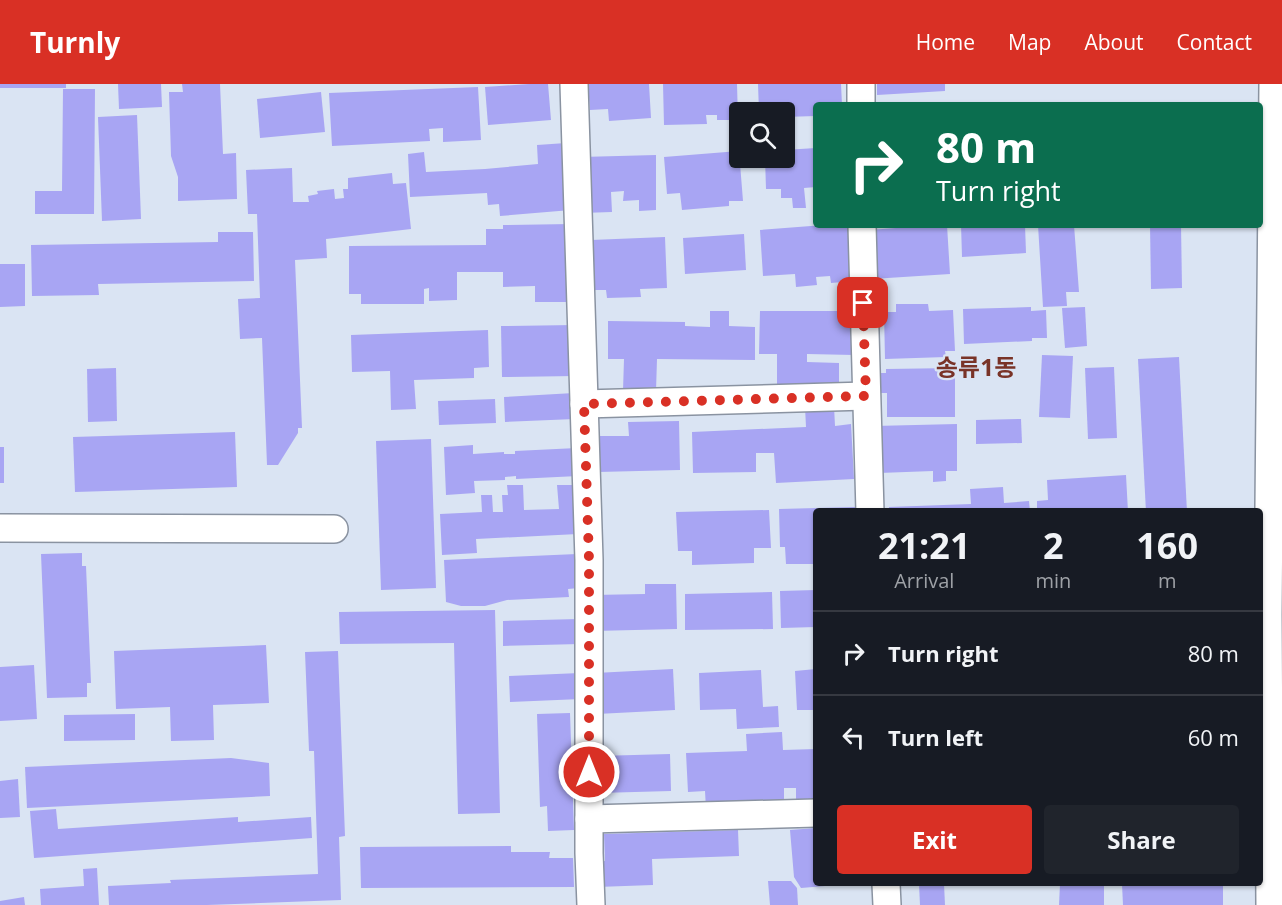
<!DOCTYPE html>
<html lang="en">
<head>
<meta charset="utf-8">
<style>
	body { margin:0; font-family:"Open Sans","Noto Sans KR",sans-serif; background:#20242c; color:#f1f3f6; height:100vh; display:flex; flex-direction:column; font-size:22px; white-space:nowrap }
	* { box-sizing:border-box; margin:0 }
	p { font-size:20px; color:#9ea1a6 }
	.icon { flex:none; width:33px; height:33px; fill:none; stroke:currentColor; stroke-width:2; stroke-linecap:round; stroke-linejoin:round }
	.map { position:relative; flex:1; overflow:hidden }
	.sheet { position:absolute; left:813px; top:424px; width:450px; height:378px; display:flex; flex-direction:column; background:#171b24; border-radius:6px; box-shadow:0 2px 4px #0004 }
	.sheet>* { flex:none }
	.hud { position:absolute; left:813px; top:18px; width:450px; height:126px; border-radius:6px; box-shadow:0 2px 4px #0004; background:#0b6e4f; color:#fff; overflow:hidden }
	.tools { position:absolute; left:729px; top:18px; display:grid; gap:12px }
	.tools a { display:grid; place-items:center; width:66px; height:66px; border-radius:6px; background:#171b24; box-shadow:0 2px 4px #0004; font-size:30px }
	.pin { position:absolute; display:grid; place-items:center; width:51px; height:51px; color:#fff; margin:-26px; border-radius:12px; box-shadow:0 3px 9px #0006 }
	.me { position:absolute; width:66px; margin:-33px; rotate:0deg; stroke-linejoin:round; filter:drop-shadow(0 0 4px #0008) }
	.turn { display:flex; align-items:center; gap:21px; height:126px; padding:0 24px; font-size:27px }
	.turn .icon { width:78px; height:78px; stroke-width:2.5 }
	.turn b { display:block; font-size:42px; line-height:51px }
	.eta { display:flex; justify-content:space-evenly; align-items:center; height:102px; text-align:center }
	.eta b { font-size:36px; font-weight:700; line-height:42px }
	.primary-button { display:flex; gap:12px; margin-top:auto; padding:12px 24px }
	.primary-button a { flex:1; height:69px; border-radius:6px; background:#d93025; color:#fff; font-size:24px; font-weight:700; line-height:69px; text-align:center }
	.primary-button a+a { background:#20242c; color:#f1f3f6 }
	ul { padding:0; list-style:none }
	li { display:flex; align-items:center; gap:18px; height:84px; padding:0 24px; border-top:2px solid #363941 }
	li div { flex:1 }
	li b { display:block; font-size:22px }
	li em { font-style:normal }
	header { display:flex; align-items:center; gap:36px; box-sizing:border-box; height:84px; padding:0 30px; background:#d93025; color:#fff }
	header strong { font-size:28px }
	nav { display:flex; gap:33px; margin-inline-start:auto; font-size:21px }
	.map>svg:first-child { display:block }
	.building { fill:#a8a5f3 }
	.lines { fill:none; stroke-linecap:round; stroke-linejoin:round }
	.minor-casing { stroke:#8a93a1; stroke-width:30 }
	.minor { stroke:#fff; stroke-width:27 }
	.route { stroke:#d93025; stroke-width:10; stroke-dasharray:0 18 }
	.labels { text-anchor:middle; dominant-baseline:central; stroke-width:4.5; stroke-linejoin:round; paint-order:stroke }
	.quarter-label { font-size:24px; font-weight:bold; fill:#793327; stroke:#dae4f3 }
</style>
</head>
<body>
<header>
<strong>Turnly</strong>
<nav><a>Home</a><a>Map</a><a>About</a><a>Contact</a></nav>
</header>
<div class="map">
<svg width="1282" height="821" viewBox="0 0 1282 821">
	<rect width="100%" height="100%" fill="#dae4f3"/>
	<g class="building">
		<rect x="0" y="0" width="66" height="4"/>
		<polygon points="118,0 161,0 162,23 119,25"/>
		<polygon points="182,0 220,0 223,70 236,69 237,115 178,117 178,93 171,72 169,8 183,8"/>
		<polygon points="529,0 548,0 551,36 488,41 485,3"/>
		<polygon points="588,0 649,0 651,34 609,37 608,25 590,26"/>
		<polygon points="663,0 737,0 738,36 717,36 717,31 706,31 707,40 664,41"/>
		<polygon points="758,0 841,0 842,21 816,21 816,32 784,33 784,28 759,28"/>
		<polygon points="877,0 945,0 945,7 877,11"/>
		<polygon points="478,3 481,56 443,58 443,44 429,45 430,57 332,62 329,9"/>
		<polygon points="63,5 95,5 94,130 35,130 35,107 62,107"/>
		<polygon points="321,8 325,48 260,54 257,15"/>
		<polygon points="137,31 141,135 102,137 98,33"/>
		<polygon points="566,59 571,126 500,132 499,120 488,121 487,109 410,113 408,70 424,68 426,88 485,85 538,80 537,61"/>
		<polygon points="816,64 816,103 804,104 806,124 793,124 792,114 781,114 781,105 766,105 765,74 784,74 784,66"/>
		<polygon points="739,67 743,117 729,117 729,122 682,126 680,109 667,110 664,73"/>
		<polygon points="656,71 656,126 639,127 639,116 623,117 624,107 611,108 612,128 582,129 581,73"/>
		<polygon points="292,84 293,118 309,118 308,112 318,110 317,107 334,105 335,115 344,114 343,105 348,105 348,94 392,89 393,100 406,99 411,145 326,155 327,174 295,176 302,344 298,344 298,349 278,381 267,381 262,254 240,255 238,215 260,214 257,130 248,130 246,86"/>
		<polygon points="571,140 572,218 535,218 535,202 503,203 503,188 457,188 457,216 429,217 429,204 424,205 424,220 361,220 361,210 349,210 349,162 486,161 486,145 503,145 503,141"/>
		<polygon points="824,141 850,141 854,197 831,199 830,192 816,193 817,201 796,203 795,190 763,192 760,146"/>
		<polygon points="896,141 947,141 950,190 872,195 869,146 896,144"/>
		<polygon points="961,141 1025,141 1026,169 962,173"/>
		<polygon points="1038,141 1074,141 1079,208 1066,208 1067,222 1043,223"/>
		<polygon points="1150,141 1181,141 1182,204 1151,205"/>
		<polygon points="218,148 253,148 254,197 98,200 99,211 32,212 31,161 218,158"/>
		<polygon points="744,150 746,186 685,190 683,154"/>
		<polygon points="665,153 667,204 640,205 641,213 607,214 606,206 593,206 591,156"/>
		<polygon points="0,180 25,180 25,222 0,223"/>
		<polygon points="896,220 928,220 929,227 953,226 955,267 945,267 946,273 885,275 884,228 896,228"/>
		<polygon points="1031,223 1031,227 1046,226 1047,254 1032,254 1032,257 964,260 963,225"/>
		<polygon points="1085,223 1087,262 1065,264 1062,224"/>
		<polygon points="710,227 729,227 729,242 755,243 755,276 657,275 656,307 623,307 624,275 608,275 608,237 685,238 685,242 710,243"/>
		<polygon points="760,227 855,227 854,271 807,270 807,278 839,279 839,304 777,303 777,270 759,270"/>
		<polygon points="574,241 575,292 502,293 501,242"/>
		<polygon points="488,246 489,283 474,284 474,294 414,296 416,325 391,326 390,287 352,288 351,251"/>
		<polygon points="1042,271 1073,272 1070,334 1039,333"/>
		<polygon points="1179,273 1187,428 1146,428 1138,275"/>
		<polygon points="1114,283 1117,354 1088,355 1085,284"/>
		<polygon points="116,284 117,337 88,338 87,285"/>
		<polygon points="955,284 955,333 887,333 887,309 875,309 875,289 886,289 886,285"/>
		<polygon points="574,309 575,335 505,338 504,313"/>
		<polygon points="495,315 496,339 439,341 438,317"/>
		<polygon points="834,322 835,342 851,340 854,395 776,399 774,369 756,369 756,388 693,389 692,348 806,343 805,323"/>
		<polygon points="1021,335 1022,359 976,360 976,336"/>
		<polygon points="679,337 680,386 598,388 598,352 629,352 628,338"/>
		<polygon points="957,340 957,387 946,387 946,397 933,398 933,387 879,389 874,342"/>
		<polygon points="235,348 237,403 75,408 73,353"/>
		<polygon points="431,355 436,504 381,506 376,357"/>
		<polygon points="473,361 473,370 504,368 504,370 515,370 515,367 577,364 578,392 516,395 516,392 505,393 505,396 474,397 475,409 446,411 444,363"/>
		<rect x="0" y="363" width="4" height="36"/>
		<polygon points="1126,391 1128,428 1037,428 1037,417 1048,416 1047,396"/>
		<polygon points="507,401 523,401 524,426 559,425 557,401 576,401 578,450 476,455 477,469 442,471 440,430 482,428 481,411 492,411 493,428 503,428 502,411 508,411"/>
		<polygon points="1003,403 1004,419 1029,417 1030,428 889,428 889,423 971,420 970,405"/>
		<polygon points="855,423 855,428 816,428 816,480 786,480 785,463 780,463 779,425"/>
		<polygon points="769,426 771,464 754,464 754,479 692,481 692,467 678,467 676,428"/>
		<polygon points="82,469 82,482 86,482 91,599 87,599 87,613 47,614 41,470"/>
		<polygon points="577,470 579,504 568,505 569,513 507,516 485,522 461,522 446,518 444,476"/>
		<polygon points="645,500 676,500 677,545 593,547 593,511 645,510"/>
		<polygon points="816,506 816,543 781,544 780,507"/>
		<polygon points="772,508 773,545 685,546 685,510"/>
		<polygon points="495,526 500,729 458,730 454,559 340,560 339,528"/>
		<polygon points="579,535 580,560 503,562 503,537"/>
		<polygon points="266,561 269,619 213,621 214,656 171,657 170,623 116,625 114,567"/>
		<polygon points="338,567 345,752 339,753 341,816 207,821 109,821 108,802 171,799 170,796 318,790 314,667 309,667 305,568"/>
		<polygon points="34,581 37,635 0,637 0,583"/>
		<polygon points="673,585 675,626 597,630 595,589"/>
		<polygon points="816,585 816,638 813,638 813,626 797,626 795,587"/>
		<polygon points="761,586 763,623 778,622 779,643 737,645 736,625 700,626 699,589"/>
		<polygon points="580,589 581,615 510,618 509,592"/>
		<polygon points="570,629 574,746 548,747 547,722 540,723 537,630"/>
		<polygon points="135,630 135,656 64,657 64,631"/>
		<polygon points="782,648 783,666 816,665 816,719 796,720 796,704 784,704 784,722 706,725 705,707 688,708 686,669 747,667 746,650"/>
		<polygon points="670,670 671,707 599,709 598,672"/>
		<polygon points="231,674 269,679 270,712 27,724 25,683"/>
		<polygon points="18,695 20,733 0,734 0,697"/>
		<polygon points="56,725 58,745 238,733 238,738 311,733 312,754 34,774 30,727"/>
		<polygon points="816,744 816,800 837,800 837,801 801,804 794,793 790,746"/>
		<polygon points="738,746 739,772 652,775 653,801 597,803 596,777 605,777 604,750"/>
		<polygon points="511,762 511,768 550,768 549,774 573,774 574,803 361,804 360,763"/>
		<polygon points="97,784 99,821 41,821 40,805 84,802 83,785"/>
		<polygon points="768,797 791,797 797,804 798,821 770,821"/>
		<polygon points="919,800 944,800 945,821 920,821"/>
		<polygon points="1060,800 1104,800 1104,821 1059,821"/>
		<polygon points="1122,800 1223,800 1223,821 1123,821"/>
		<polygon points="24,813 25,821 0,821 0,817"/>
	</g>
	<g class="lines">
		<defs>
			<g id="minor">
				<polyline points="574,0 589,476 589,769 591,821"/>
				<polyline points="861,0 861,21"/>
				<polyline points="862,141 870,428"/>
				<polyline points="584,320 866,312"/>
				<polyline points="0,444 334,445"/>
				<polyline points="589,735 816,729"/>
				<polyline points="886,800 887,821"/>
				<polyline points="1270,821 1268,531 1273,0"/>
			</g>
		</defs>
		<use href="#minor" class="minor-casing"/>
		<use href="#minor" class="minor"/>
	</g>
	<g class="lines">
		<polyline class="route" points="589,688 589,476 584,320 866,312 863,219"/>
	</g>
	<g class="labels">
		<g class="quarter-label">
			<text x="976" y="282">송류1동</text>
		</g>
	</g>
</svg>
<div class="tools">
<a><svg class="icon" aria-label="search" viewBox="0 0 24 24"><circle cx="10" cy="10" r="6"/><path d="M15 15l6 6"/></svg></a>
</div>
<div class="pin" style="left:863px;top:219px;background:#d93025"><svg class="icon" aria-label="arrive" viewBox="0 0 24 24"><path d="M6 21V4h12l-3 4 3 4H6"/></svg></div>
<svg class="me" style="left:589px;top:688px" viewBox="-20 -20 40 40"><circle r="17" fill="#d93025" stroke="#fff" stroke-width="3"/><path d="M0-11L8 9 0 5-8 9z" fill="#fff"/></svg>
<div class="hud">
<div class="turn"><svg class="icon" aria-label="right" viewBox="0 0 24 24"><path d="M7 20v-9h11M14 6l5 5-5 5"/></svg><div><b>80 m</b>Turn right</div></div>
</div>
<section class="sheet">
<div class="eta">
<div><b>21:21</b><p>Arrival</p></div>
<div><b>2</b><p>min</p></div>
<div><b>160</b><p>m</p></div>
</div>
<ul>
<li><svg class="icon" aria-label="right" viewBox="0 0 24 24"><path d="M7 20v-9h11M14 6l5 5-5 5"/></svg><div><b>Turn right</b></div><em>80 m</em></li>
<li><svg class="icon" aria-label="left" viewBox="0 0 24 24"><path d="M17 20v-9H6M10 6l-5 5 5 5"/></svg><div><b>Turn left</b></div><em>60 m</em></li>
</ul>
<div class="primary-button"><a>Exit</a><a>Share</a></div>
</section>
</div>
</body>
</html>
